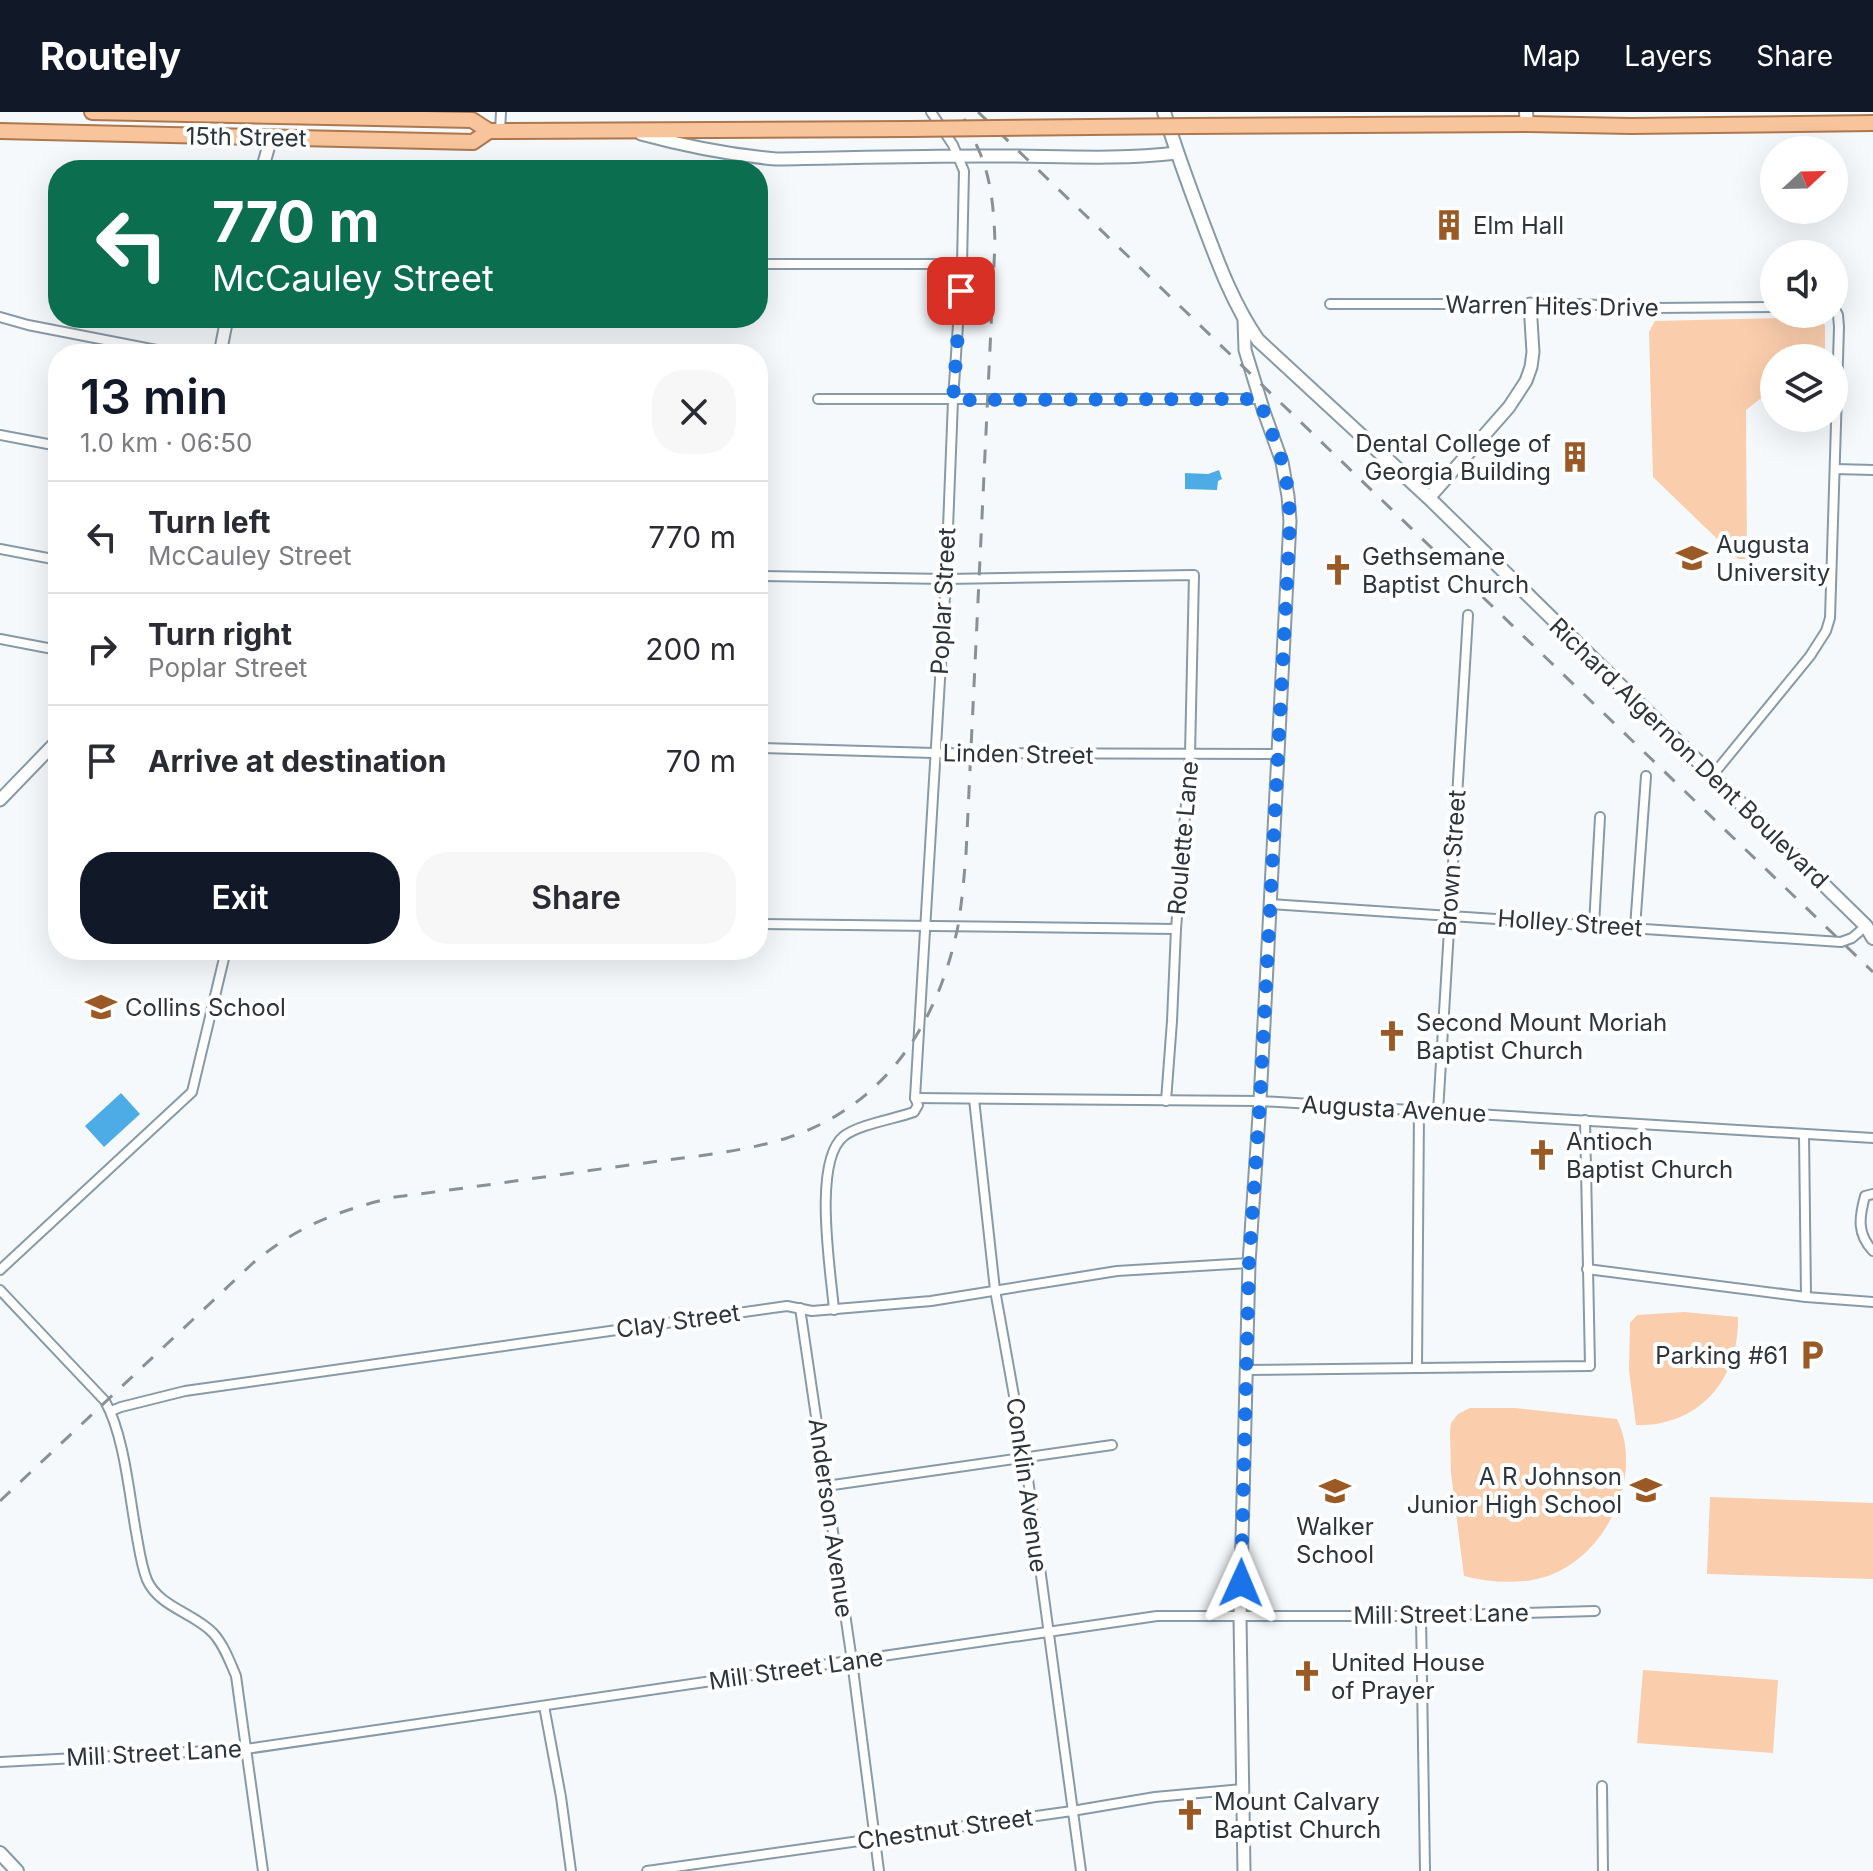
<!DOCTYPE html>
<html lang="en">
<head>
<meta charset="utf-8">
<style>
	body { margin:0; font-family:Inter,sans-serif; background:#f7f7f7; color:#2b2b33; height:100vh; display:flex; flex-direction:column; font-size:30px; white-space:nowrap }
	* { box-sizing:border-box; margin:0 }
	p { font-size:26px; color:#7c7c81 }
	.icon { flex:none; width:44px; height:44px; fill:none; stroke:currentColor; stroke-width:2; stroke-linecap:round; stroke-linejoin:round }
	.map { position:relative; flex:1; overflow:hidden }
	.drawer { position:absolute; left:48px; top:232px; width:720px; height:616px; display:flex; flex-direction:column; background:#fff; border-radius:32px; box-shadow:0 8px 32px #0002 }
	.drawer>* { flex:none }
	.banner { position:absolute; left:48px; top:48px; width:720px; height:168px; border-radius:32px; box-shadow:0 8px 32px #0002; background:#0b6e4f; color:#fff; overflow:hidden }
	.needle { width:52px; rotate:68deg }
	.fabs { position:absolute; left:1760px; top:24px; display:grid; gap:16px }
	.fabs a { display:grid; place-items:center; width:88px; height:88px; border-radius:50%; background:#fff; box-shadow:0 8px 32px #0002; font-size:40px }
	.pin { position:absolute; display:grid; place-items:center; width:68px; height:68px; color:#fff; margin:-34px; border-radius:16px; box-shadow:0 4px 12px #0006 }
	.me { position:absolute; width:88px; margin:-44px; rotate:1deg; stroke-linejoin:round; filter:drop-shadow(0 0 6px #0008) }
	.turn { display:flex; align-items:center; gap:28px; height:168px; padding:0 32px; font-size:36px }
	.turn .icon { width:104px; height:104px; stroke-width:2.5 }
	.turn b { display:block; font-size:56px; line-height:68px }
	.round { display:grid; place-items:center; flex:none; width:84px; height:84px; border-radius:32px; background:#f7f7f7 }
	.overview { display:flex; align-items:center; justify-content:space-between; height:136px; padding:0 32px }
	h1 { font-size:48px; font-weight:600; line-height:60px; color:#111827 }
	.action { display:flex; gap:16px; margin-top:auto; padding:16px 32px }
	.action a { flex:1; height:92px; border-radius:32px; background:#111827; color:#fff; font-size:32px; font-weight:600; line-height:92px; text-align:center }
	.action a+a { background:#f7f7f7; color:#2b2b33 }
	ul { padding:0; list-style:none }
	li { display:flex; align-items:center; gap:24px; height:112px; padding:0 32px; border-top:2px solid #e1e1e2 }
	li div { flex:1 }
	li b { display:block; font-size:30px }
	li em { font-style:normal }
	header { display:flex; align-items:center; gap:48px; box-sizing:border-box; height:112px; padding:0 40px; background:#111827; color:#fff }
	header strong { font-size:38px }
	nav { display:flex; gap:44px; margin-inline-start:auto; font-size:28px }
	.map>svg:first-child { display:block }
	.green { fill:#facdad }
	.water { fill:#4dabe5 }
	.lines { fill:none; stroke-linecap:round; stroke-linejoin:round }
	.minor-casing { stroke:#889aa7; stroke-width:12 }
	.tertiary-casing { stroke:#889aa7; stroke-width:15 }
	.secondary-casing { stroke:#889aa7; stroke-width:16 }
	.primary-casing { stroke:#ae784f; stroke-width:18 }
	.minor { stroke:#fff; stroke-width:8 }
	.tertiary { stroke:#fff; stroke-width:11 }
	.secondary { stroke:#fff; stroke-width:12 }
	.primary { stroke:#f8c49c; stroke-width:14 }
	.rail { stroke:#8a9094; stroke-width:3; stroke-dasharray:14 14; stroke-linecap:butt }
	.primary-bridge-casing { stroke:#ae784f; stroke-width:18; stroke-linecap:butt }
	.primary-bridge { stroke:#f8c49c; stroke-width:14 }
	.route { stroke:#1a73e8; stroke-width:14; stroke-dasharray:0 25.2 }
	.labels { text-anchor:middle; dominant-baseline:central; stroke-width:8; stroke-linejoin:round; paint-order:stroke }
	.street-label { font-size:24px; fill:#2d343a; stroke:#fff }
	.poi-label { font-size:24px; fill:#2d343a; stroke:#fff; text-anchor:start }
</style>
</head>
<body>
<header>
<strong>Routely</strong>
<nav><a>Map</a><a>Layers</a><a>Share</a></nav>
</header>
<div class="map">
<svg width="1873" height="1759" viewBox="0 0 1873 1759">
	<rect width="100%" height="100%" fill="#f5f9fc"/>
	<g class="green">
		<polygon points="1815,205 1825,213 1825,246 1774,246 1774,276 1746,298 1747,447 1738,447 1653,365 1649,220 1655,209"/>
		<path d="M1684,1200l54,5c1,51 -25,95 -77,106 -8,2 -17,2 -25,2l-7,-55 1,-47 7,-8z"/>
		<path d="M1470,1296h45l102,11c29,60 -15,146 -80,160 -24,5 -50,3 -73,-3l-13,-103 -1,-41 1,-9 7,-9z"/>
		<polygon points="1710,1385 1873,1391 1873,1467 1707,1462"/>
		<polygon points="1643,1558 1778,1568 1773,1641 1637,1631"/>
	</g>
	<g class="water">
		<polygon points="1219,358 1222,367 1218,369 1217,378 1185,377 1185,361 1208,362"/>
		<polygon points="121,981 140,1002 104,1035 85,1014"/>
	</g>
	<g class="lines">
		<defs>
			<g id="minor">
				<polyline points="500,19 501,0"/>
				<polyline points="758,152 962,152"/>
				<polyline points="1330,192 1579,192 1654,196 1774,195"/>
				<polyline points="0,205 28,213 177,242"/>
				<polyline points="818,287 1259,287"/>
				<polyline points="0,323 58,334"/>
				<polyline points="1835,357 1873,358"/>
				<polyline points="0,437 58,448"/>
				<polyline points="758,464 946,467 1194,463 1190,642 1176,817 1172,909 1166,989"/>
				<polyline points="0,527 58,538"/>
				<polyline points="758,636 934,641 1278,642"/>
				<polyline points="1712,664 1810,544 1826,519 1830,506 1839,215 1838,203 1834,195"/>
				<polyline points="1270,792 1841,830 1852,826 1866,814"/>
				<polyline points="758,812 1176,817"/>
				<polyline points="1594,813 1600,705"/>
				<polyline points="1635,816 1646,664"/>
				<polyline points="551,838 575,840 579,838"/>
				<polyline points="915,986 1260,989 1873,1026"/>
				<polyline points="974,987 995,1178 1025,1345 1081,1759"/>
				<polyline points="1438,1000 1468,503"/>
				<polyline points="1804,1023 1806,1185"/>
				<path d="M1873,1082l-8,2c-6,22 -8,38 8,55"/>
				<polyline points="1587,1157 1806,1185 1873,1190"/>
				<polyline points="0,1158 192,980 226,838"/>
				<path d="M0,1178l105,111c19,34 24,92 31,131 3,16 5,33 11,48 12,27 47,33 66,53 11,12 17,29 23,43l27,195"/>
				<polyline points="800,1196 852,1549 879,1759"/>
				<path d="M834,1198c-3,-38 -22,-149 10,-174 16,-12 51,-17 70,-24l4,-7 -3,-7 31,-519 7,-179 9,-136 2,-93 -11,-26 -22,-33"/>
				<polyline points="1417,1256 1419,998"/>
				<polyline points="1245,1258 1590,1254 1585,1008"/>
				<polyline points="111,1299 121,1295 185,1279 787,1194 812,1199 931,1189 1117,1159 1249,1151"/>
				<polyline points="826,1374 1112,1333"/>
				<polyline points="1421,1504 1425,1759"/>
				<polyline points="544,1594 561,1685 571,1759"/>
				<polyline points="0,1650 246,1637 1157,1504 1421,1504 1595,1499"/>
				<polyline points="1602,1674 1603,1759"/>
				<polyline points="647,1759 1072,1699 1155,1685 1243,1677"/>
			</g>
			<g id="tertiary">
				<path d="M641,22c44,12 89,21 135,25 68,-1 136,-3 204,-3 65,-1 131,5 197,-3"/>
				<polyline points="262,58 271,26"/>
				<polyline points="1244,208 1245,238 1264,300 1282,350 1288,384 1290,409 1260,989 1249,1151 1240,1505 1244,1759"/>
				<polyline points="220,242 227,206"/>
				<polyline points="1429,386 1509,295 1526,269 1531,255 1533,240 1530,192"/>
				<polyline points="0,688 58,628"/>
			</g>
			<g id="secondary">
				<path d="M1164,0c12,38 25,74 39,111 15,40 30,81 55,117l171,158 437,428 7,12"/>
				<polyline points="1526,0 1527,12"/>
				<polyline points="0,1741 17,1759"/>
			</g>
			<g id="primary">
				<polyline points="92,0 472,8 489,19 909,17"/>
				<polyline points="1190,14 1527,12 1631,14 1873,11"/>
				<polyline points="0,19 473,30 489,19"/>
			</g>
		</defs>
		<use href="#minor" class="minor-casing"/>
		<use href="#tertiary" class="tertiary-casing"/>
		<use href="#secondary" class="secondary-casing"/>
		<use href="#primary" class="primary-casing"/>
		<use href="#minor" class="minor"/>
		<use href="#tertiary" class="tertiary"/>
		<use href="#secondary" class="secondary"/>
		<use href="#primary" class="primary"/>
		<g class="rail">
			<polyline points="978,0 1873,860"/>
			<path d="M0,1389l253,-238c44,-37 87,-53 142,-66 81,-10 161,-22 242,-33 49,-7 102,-11 150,-26 98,-32 151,-114 171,-212 4,-24 6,-48 8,-72l29,-611c-1,-30 -3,-61 -15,-90 -6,-14 -13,-27 -19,-41"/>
		</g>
		<defs>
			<polyline id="primary-bridge" points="909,17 1190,14"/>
		</defs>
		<use href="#primary-bridge" class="primary-bridge-casing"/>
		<use href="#primary-bridge" class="primary-bridge"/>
	</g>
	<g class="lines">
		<path class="route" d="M961,179l-8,109 306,-1c9,26 22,52 27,80 4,21 4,43 3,65l-29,557 -11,162 -8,320"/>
	</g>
	<defs>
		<symbol id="building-bare" viewBox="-9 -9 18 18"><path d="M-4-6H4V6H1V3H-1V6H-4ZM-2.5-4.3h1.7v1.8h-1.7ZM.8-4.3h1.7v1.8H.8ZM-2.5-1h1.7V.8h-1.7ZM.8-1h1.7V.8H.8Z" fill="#9b5a25" stroke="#fff" stroke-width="2.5" paint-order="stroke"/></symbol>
		<symbol id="university-bare" viewBox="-9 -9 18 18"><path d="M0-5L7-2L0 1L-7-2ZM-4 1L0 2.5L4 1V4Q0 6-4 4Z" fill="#9b5a25" stroke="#fff" stroke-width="2.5" paint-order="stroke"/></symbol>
		<symbol id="church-bare" viewBox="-9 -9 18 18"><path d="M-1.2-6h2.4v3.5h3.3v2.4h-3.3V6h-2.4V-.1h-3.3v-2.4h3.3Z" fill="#9b5a25" stroke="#fff" stroke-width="2.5" paint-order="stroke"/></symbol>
		<symbol id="school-bare" viewBox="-9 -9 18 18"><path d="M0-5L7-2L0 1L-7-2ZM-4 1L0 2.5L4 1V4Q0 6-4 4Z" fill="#9b5a25" stroke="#fff" stroke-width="2.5" paint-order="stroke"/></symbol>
		<symbol id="parking-bare" viewBox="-9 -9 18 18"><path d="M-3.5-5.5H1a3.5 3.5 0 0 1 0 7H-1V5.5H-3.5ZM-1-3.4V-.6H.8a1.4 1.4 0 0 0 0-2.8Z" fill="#9b5a25" stroke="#fff" stroke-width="2.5" paint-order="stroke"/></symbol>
	</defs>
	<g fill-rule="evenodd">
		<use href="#building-bare" x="1427" y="91" width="44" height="44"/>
		<use href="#building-bare" x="1553" y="323" width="44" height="44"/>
		<use href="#university-bare" x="1670" y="424" width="44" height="44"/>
		<use href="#church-bare" x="1316" y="436" width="44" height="44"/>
		<use href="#school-bare" x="79" y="873" width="44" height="44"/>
		<use href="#church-bare" x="1370" y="902" width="44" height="44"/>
		<use href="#church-bare" x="1520" y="1021" width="44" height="44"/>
		<use href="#parking-bare" x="1790" y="1221" width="44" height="44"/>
		<use href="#school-bare" x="1624" y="1356" width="44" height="44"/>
		<use href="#school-bare" x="1313" y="1357" width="44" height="44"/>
		<use href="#church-bare" x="1285" y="1542" width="44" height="44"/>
		<use href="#church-bare" x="1168" y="1681" width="44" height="44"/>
	</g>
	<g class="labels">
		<g class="street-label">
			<text transform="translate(246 25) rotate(1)">15th Street</text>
			<text transform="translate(1552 194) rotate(1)">Warren Hites Drive</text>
			<text transform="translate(943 489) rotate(-87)">Poplar Street</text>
			<text transform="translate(1689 641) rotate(44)">Richard Algernon Dent Boulevard</text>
			<text transform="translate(1018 642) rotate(1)">Linden Street</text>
			<text transform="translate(1183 726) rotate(-85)">Roulette Lane</text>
			<text transform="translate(1452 751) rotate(-86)">Brown Street</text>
			<text transform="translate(1570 811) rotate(4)">Holley Street</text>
			<text transform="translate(1394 997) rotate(3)">Augusta Avenue</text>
			<text transform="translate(678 1209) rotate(-8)">Clay Street</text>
			<text transform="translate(1027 1373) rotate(82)">Conklin Avenue</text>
			<text transform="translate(831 1406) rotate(82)">Anderson Avenue</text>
			<text transform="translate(1441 1502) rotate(-1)">Mill Street Lane</text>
			<text transform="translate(796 1557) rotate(-8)">Mill Street Lane</text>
			<text transform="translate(154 1641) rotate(-3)">Mill Street Lane</text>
			<text transform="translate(945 1717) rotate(-8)">Chestnut Street</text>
		</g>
		<g class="poi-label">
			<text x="1473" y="113">Elm Hall</text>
			<text x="1551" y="331" text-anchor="end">Dental College of<tspan x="1551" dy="28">Georgia Building</tspan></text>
			<text x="1716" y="432">Augusta<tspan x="1716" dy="28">University</tspan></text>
			<text x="1362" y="444">Gethsemane<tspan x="1362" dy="28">Baptist Church</tspan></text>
			<text x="125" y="895">Collins School</text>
			<text x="1416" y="910">Second Mount Moriah<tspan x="1416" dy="28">Baptist Church</tspan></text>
			<text x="1566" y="1029">Antioch<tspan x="1566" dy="28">Baptist Church</tspan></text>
			<text x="1788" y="1243" text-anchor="end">Parking #61</text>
			<text x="1622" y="1364" text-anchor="end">A R Johnson<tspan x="1622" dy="28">Junior High School</tspan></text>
			<text x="1335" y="1414" text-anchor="middle">Walker<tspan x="1335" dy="28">School</tspan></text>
			<text x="1331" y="1550">United House<tspan x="1331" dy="28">of Prayer</tspan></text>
			<text x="1214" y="1689">Mount Calvary<tspan x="1214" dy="28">Baptist Church</tspan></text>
		</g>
	</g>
</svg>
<div class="fabs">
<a><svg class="needle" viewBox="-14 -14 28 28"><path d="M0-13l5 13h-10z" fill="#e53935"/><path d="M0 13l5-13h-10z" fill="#7c7c81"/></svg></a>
<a><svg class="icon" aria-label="sound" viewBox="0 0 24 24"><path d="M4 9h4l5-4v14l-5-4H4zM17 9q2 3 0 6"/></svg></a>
<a><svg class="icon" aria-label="layers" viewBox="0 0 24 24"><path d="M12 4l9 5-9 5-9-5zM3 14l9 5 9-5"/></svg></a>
</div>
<div class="pin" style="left:961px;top:179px;background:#d93025"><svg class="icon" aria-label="arrive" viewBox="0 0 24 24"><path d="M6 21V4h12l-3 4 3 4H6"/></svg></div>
<svg class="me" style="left:1241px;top:1471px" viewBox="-20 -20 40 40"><path d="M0-17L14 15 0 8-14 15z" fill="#1a73e8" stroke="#fff" stroke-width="4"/></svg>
<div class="banner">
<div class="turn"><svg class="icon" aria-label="left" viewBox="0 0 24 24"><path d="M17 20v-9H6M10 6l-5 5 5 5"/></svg><div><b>770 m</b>McCauley Street</div></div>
</div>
<section class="drawer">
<div class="overview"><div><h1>13 min</h1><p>1.0 km · 06:50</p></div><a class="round"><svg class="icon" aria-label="close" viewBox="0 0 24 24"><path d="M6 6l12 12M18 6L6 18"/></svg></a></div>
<ul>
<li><svg class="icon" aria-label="left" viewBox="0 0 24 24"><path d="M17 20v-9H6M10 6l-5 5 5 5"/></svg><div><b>Turn left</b><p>McCauley Street</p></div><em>770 m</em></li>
<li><svg class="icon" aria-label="right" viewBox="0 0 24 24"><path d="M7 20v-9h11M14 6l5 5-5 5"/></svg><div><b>Turn right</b><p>Poplar Street</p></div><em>200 m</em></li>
<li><svg class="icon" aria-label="arrive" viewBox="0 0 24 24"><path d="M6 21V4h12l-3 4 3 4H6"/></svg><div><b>Arrive at destination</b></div><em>70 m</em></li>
</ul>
<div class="action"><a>Exit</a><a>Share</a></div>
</section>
</div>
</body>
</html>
